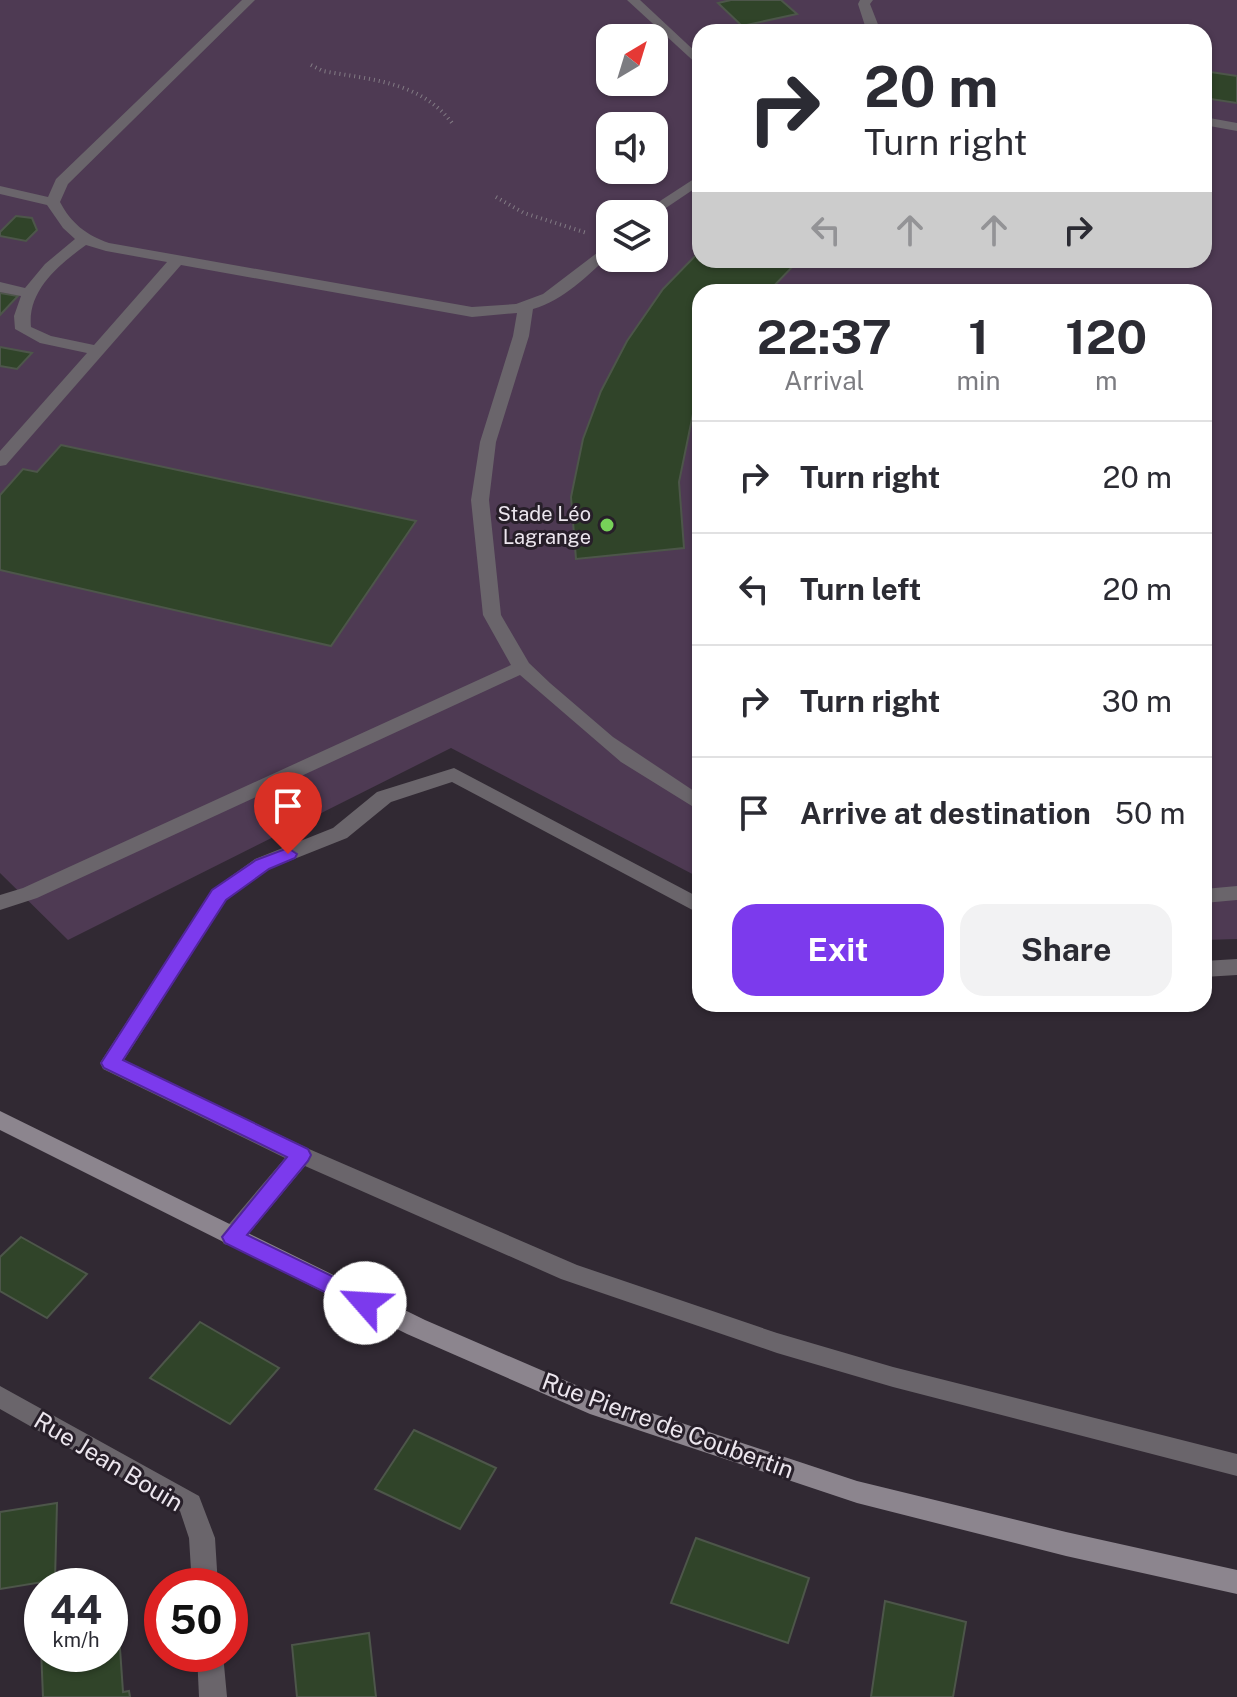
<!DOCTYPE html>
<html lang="en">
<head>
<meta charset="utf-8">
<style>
	body { margin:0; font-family:"Public Sans",sans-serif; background:#f2f2f3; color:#2b2b33; height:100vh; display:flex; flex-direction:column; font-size:30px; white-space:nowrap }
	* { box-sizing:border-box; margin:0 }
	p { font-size:26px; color:#7c7c81 }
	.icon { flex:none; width:44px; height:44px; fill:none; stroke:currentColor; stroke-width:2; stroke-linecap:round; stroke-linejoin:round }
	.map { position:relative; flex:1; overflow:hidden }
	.sheet { position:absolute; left:692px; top:284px; width:520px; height:728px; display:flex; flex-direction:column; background:#fff; border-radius:24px; box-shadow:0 2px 6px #0004 }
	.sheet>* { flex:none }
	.top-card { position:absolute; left:692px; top:24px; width:520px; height:244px; border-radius:24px; box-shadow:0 2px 6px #0004; background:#fff; color:#2b2b33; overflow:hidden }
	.needle { width:52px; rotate:38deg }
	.buttons { position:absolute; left:596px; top:24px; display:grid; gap:16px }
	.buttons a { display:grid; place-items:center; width:72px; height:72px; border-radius:16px; background:#fff; box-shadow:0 2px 6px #0004; font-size:40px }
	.speed { position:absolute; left:24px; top:1568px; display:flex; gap:16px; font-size:40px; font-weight:700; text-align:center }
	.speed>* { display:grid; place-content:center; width:104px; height:104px; border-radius:50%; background:#fff; box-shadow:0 2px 6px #0004; line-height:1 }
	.speed small { font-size:20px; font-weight:400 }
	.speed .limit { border:12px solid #d22; background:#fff; color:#111 }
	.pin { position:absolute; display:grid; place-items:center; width:68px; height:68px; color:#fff; margin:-82px -34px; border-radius:50% 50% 50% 0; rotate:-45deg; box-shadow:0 0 8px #0007 }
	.pin .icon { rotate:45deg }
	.me { position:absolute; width:88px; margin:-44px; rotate:296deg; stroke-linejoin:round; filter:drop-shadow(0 0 6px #0008) }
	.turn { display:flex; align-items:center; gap:28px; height:168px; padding:0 40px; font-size:36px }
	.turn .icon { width:104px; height:104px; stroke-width:2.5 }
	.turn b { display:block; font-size:56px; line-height:68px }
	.lanes { display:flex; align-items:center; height:76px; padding:0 40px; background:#0003; justify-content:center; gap:40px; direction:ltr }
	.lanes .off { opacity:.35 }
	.eta { display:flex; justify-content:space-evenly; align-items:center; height:136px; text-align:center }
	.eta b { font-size:48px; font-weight:700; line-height:56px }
	.action { display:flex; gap:16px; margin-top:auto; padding:16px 40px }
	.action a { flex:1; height:92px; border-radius:24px; background:#7c3aed; color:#fff; font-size:32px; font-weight:700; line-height:92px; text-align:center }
	.action a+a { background:#f2f2f3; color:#2b2b33 }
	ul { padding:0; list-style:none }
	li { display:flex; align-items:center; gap:24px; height:112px; padding:0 40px; border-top:2px solid #e1e1e2 }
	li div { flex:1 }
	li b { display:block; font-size:30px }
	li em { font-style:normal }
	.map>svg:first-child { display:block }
	.green { fill:#4e3a53; fill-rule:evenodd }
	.building { fill:#304429; stroke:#4d564a; stroke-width:2 }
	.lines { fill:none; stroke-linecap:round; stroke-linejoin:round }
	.path { stroke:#827b84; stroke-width:4; stroke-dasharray:1 4; stroke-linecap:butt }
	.service { fill:#6a656b; fill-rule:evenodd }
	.minor { fill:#6a656b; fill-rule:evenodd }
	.secondary { fill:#8c858e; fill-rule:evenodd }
	.route { fill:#7c3aed; stroke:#51269a; stroke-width:2 }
	.poi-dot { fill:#77d259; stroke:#271f29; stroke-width:3 }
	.labels { text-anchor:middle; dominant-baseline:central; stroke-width:6; stroke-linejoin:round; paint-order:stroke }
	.poi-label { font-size:20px; fill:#ece6ee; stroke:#271f29; text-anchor:end }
	.near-street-label { font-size:24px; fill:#ece6ee; stroke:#271f29 }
</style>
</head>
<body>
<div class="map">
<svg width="1237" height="1697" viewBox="0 0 1237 1697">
	<rect width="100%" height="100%" fill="#312933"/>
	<path class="green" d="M0,0h1237v939l-33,1v-648h-504v586l-249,-130 -383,192 -68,-67zM700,32h504v228h-504zM610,38h44v44h-44zM610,126h44v44h-44zM610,214h44v44h-44z"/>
	<g class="building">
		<polygon points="731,0 781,0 797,14 742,26 718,3"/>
		<polygon points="1204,71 1237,76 1237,103 1204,98"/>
		<polygon points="16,216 32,218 37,230 26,241 0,236 0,232"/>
		<polygon points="700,251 700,260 799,260 768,292 700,292 700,392 696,399 679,482 684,548 576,559 571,497 583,439 601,391 627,341 663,289"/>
		<polygon points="0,293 18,296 0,315"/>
		<polygon points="0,347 32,353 17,369 0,366"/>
		<polygon points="61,445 416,521 331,646 0,570 0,495 23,469 37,472"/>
		<polygon points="21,1237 87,1274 47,1318 0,1291 0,1257"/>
		<polygon points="200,1322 279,1368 230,1424 150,1378"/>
		<polygon points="414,1430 496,1468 460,1529 375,1489"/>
		<polygon points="57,1503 55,1580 0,1589 0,1512"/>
		<polygon points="696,1538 809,1578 788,1643 671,1603"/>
		<polygon points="885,1601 966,1622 953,1697 871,1697"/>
		<polygon points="369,1633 376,1697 297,1697 292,1645"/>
		<polygon points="119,1634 123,1692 129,1691 130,1697 43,1697 41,1648 42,1654 110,1654 110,1635"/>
	</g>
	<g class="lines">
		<g class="path">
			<path d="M311,65l12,6c48,9 97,10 129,52"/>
			<polyline points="496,197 524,213 587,233"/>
		</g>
		<g class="service">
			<path d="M242,0h13l-187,184 -8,18c11,21 26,33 49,41l363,64 44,-3 27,-10 67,-51v12c-23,21 -46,45 -77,54l-4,27 -33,106 -7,58 12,115 28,48 21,20 63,54 87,58v16l-79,-49 -101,-87 -483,223 -37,12v-15l23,-7 488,-223 -28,-50 -12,-115 9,-58 33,-106 4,-23 -45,4 -291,-52 -175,200 -6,1v-15l87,-98 -47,-10 -25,-14 -1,-13 7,-20 -21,-4v-10l25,6 20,-24 30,-25 -12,-11 -16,-23 -47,-11v-8l48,11 8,-18zM86,245l20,6 61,11 -73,83 -43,-9 -20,-9c-4,-37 29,-63 55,-82z"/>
			<polygon points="627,0 640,0 700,56 700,67"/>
			<polygon points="860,0 873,0 870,4 881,32 867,32 858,4"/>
			<polygon points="1204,117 1237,123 1237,131 1204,125"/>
			<polygon points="700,175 700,185 654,216 640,214"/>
			<polygon points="454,768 700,898 700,914 452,782 391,802 347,838 269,869 226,900 124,1060 309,1149 577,1265 777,1333 893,1367 1237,1454 1237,1476 893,1387 777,1353 561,1279 305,1166 240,1244 232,1246 224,1244 220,1237 224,1230 285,1158 103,1069 100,1063 212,890 255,859 333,828 377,792"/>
			<polygon points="1237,886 1237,900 1204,903 1204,889"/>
			<polygon points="1237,959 1237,975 1204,977 1204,961"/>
		</g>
		<g class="minor">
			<polygon points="0,1386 199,1496 215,1538 218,1586 192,1586 189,1538 180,1511 0,1409"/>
			<polygon points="197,1654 223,1654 227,1697 199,1697"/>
		</g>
		<polygon class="secondary" points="0,1111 425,1320 606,1398 857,1481 1066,1532 1237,1570 1237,1594 1066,1556 857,1503 590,1414 407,1334 0,1130"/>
	</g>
	<polygon class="route" points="288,848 297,854 295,858 269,869 226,900 123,1060 308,1149 311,1155 308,1161 247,1235 373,1296 376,1303 373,1309 365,1312 225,1243 222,1237 287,1157 104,1068 101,1063 212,890 256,860"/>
	<circle class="poi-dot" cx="607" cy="525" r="8"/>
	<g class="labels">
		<g class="poi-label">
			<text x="591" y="514">Stade Léo<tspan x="591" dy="23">Lagrange</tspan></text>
		</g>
		<g class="near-street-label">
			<text transform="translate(668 1425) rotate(20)">Rue Pierre de Coubertin</text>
			<text transform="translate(109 1461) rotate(31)">Rue Jean Bouin</text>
		</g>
	</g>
</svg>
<div class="buttons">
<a><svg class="needle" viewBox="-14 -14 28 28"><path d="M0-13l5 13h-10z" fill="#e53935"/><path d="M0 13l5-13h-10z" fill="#7c7c81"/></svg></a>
<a><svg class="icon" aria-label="sound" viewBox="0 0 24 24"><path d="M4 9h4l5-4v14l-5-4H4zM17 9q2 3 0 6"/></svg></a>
<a><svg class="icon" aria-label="layers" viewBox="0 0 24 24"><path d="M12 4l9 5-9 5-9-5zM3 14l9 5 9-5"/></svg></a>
</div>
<div class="speed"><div>44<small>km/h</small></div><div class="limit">50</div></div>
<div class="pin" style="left:288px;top:854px;background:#d93025"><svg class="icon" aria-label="arrive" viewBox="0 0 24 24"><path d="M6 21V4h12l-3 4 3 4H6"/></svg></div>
<svg class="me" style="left:365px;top:1303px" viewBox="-20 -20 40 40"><circle r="19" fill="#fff"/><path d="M0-13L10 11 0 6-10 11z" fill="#7c3aed"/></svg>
<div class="top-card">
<div class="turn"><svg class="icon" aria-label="right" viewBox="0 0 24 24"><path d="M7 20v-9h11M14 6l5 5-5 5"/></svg><div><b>20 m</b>Turn right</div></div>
<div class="lanes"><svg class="icon off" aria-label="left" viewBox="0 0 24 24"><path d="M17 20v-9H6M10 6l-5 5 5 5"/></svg><svg class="icon off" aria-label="ahead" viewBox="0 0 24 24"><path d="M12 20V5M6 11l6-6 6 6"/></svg><svg class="icon off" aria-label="ahead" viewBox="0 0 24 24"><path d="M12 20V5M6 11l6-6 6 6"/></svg><svg class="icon" aria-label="right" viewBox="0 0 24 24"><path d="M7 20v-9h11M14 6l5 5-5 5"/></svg></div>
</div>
<section class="sheet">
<div class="eta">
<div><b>22:37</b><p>Arrival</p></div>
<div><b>1</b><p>min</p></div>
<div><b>120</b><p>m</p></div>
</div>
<ul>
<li><svg class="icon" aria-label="right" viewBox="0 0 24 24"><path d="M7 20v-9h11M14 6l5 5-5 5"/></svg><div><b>Turn right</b></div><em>20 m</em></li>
<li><svg class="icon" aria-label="left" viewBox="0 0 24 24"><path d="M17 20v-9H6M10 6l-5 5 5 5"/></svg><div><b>Turn left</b></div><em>20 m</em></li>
<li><svg class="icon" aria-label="right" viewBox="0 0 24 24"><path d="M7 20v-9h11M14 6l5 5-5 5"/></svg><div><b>Turn right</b></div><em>30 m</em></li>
<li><svg class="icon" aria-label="arrive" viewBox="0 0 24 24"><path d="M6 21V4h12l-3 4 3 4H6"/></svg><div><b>Arrive at destination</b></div><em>50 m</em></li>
</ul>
<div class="action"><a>Exit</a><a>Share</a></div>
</section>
</div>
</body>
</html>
